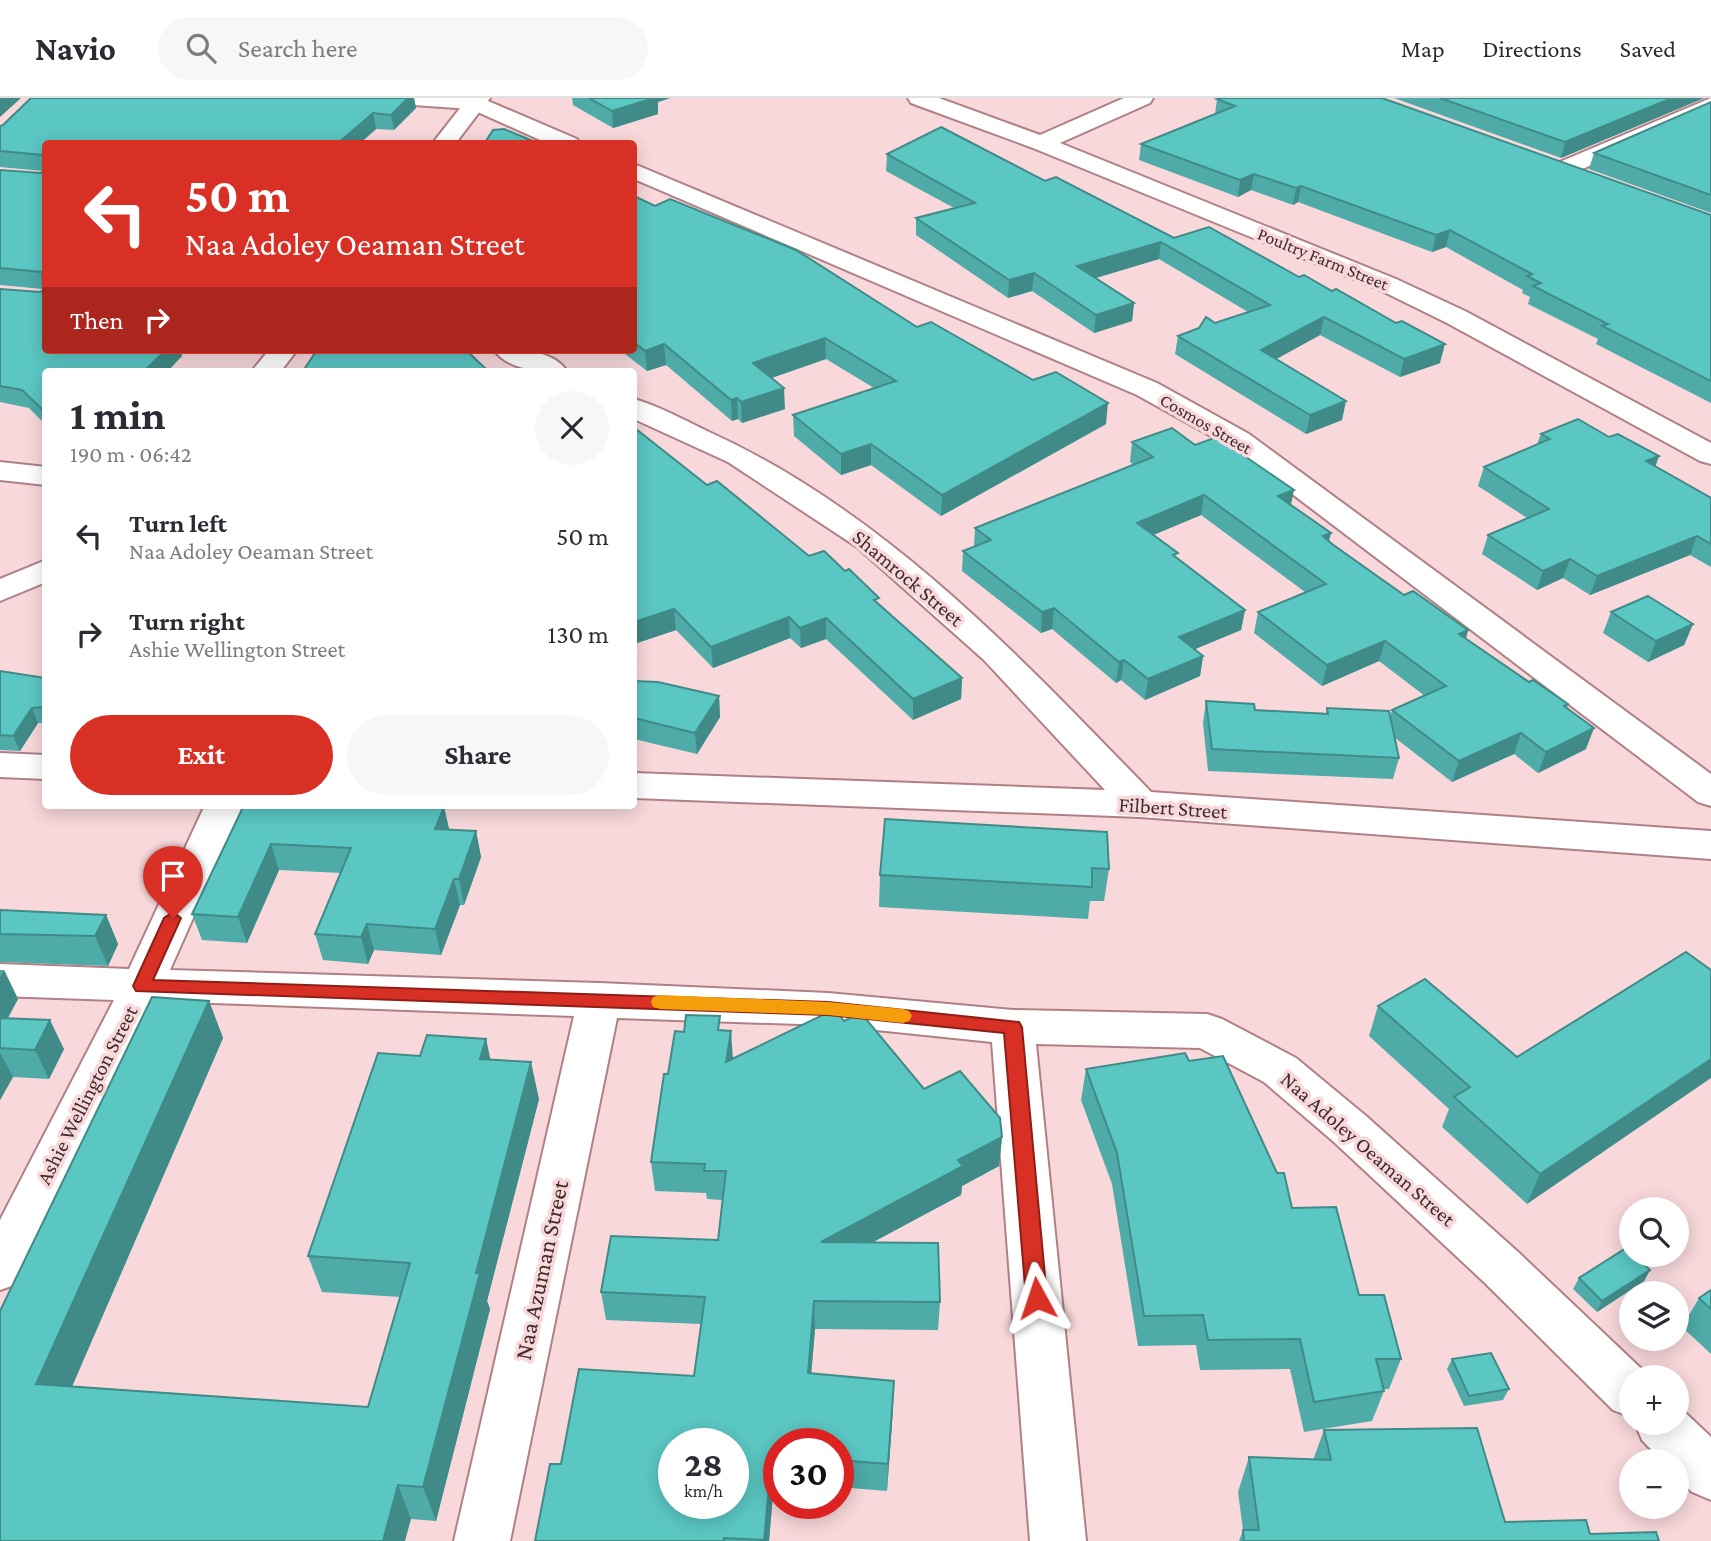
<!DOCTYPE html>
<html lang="en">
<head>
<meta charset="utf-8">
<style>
	body { margin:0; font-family:"Crimson Pro",serif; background:#f7f7f7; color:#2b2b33; height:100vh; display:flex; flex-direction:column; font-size:26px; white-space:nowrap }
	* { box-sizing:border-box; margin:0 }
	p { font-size:23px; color:#7c7c81 }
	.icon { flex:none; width:38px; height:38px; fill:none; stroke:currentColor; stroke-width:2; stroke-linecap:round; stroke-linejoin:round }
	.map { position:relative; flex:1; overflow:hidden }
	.sheet { position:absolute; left:42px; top:270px; width:595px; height:441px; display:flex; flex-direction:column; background:#fff; border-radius:7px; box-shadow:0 4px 18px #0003 }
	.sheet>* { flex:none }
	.hud { position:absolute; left:42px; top:42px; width:595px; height:214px; border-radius:7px; box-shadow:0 4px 18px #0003; background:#d93025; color:#fff; overflow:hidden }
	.fabs { position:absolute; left:1619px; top:1099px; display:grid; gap:14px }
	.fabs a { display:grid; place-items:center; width:70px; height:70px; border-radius:50%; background:#fff; box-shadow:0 4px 18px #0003; font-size:35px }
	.speed { position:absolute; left:658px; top:1330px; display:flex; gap:14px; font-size:35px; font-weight:700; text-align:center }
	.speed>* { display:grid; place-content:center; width:91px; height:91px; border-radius:50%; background:#fff; box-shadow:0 4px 18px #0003; line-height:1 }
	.speed small { font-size:18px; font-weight:400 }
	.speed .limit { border:10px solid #d22; background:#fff; color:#111 }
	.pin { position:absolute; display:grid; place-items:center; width:60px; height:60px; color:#fff; margin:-72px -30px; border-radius:50% 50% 50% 0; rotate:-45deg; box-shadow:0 0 7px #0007 }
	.pin .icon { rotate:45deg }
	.me { position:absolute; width:77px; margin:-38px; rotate:355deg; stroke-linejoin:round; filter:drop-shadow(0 0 5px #0008) }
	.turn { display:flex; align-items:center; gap:24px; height:147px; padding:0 28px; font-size:32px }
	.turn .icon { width:91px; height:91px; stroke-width:2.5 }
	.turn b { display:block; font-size:49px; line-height:60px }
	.then { display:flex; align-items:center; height:66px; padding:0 28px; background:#0003; gap:14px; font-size:26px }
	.round { display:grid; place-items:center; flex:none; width:74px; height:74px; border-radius:37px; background:#f7f7f7 }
	.head { display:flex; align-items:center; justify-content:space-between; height:119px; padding:0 28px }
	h1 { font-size:42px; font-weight:700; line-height:52px }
	.button { display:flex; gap:14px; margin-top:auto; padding:14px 28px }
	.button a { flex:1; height:80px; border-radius:42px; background:#d93025; color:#fff; font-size:28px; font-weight:700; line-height:80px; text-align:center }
	.button a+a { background:#f7f7f7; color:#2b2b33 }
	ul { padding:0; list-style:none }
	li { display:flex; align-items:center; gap:21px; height:98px; padding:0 28px }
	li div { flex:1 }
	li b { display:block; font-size:26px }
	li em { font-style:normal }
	header { display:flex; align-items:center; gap:42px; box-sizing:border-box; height:98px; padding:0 35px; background:#fff; border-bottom:2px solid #e1e1e2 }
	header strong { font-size:33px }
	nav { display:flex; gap:38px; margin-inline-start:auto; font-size:24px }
	.search { width:490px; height:63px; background:#f7f7f7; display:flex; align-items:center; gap:18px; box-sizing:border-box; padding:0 24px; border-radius:38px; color:#7c7c81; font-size:26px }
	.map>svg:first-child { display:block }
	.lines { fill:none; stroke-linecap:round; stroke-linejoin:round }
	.minor-casing { stroke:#b08085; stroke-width:4 }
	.secondary-casing { stroke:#b08085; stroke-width:4 }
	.minor { fill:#fff; fill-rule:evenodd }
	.secondary { fill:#fff; fill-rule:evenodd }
	.wall { fill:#4eaba8 }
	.shaded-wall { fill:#408b88 }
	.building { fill:#5bc7c3; stroke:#408b88; stroke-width:2; fill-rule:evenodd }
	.route { fill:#d93025; stroke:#8d1f18; stroke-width:2 }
	.slow { fill:#f59e0b }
	.labels { text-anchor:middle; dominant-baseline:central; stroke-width:7; stroke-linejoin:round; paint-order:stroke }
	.far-street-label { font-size:18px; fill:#402c2e; stroke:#f8d8db }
	.street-label { font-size:21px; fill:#402c2e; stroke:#f8d8db }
	.near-street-label { font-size:24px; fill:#402c2e; stroke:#f8d8db }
</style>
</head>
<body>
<header>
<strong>Navio</strong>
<div class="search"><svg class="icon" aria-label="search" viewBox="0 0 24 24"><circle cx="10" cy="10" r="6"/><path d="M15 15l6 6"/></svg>Search here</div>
<nav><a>Map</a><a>Directions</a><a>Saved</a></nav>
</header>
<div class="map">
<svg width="1711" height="1443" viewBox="0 0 1711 1443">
	<rect width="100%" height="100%" fill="#f8d8db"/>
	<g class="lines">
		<defs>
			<g id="minor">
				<polygon points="388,0 481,0 577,41 580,46 549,46 471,11 399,6 391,5"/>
				<polygon points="908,0 939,0 1040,37 1124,0 1153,0 1150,5 1060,45 1396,181 1465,213 1711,345 1711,366 1700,363 1447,225 1378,191 1033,50 911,5"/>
				<polygon points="1711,0 1711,14 1571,76 1555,76 1551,71 1555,66"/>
				<polygon points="634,66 1157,285 1249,336 1711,676 1711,708 1698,704 1229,348 1137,297 634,81"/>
				<path d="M494,252c24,0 58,-1 73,21 -24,0 -57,1 -73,-21z"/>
				<path d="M634,301c25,7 50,21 73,32 177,80 311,224 444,361l560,39v28l-571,-42 -506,-19v-25l471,17 -121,-130 -127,-113 -129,-85 -94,-43z"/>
				<polygon points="0,364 46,369 46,387 0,382"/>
				<polygon points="0,655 46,657 46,681 0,679"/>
				<polygon points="205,707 243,707 170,872 599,885 828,895 1013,912 1207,916 1222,921 1296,960 1366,1018 1518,1154 1650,1279 1631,1279 1631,1319 1613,1312 1484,1184 1334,1044 1264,984 1200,950 1036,946 1086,1443 1030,1443 992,944 828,927 617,920 510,1443 454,1443 574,918 156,903 17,1186 0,1192 0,1122 114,902 0,898 0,866 129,871"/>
				<polygon points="1676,1306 1711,1339 1711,1402 1692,1394 1676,1378 1676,1363 1662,1363 1642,1342 1635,1325 1676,1325"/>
			</g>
			<g id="secondary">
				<polygon points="468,0 490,0 455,46 432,46"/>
				<polygon points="269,252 297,252 281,273 252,273"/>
				<polygon points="46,462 46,484 0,503 0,481"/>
			</g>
		</defs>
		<use href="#minor" class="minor-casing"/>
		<use href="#secondary" class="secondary-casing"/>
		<use href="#minor" class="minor"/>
		<use href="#secondary" class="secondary"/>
	</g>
	<g class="wall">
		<polygon points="31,0 414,0 416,10 394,32 376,31 359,46 46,46 46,252 182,258 46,273 46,327 29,310 0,304 0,191 40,194 43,192 43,191 0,187 0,72 41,75 43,73 0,69 0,28 3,27"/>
		<polygon points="572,0 670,0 658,4 658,16 613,30 573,7"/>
		<polygon points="1394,0 1704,0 1561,60"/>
		<polygon points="1217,1 1711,117 1711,305 1596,246 1598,241 1528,206 1530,199 1522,195 1523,192 1446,149 1432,154 1298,104 1293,107 1251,92 1238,99 1139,62 1141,46 1215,16"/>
		<polygon points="1711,4 1711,115 1589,71 1594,55"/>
		<polygon points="887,56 1045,83 1174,140 1440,265 1400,279 1320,237 1276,261 1342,322 1306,336 1175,256 1178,238 1248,214 1159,161 1095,180 1134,205 1132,223 1094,235 1032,193 1008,200 916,137 916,120 954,110 886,73"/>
		<polygon points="634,98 917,229 1106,326 941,418 871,367 841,377 794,338 793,317 874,290 826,261 771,280 785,311 742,325 738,321 732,323 666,267 647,273 620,252 634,252"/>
		<polygon points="1541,336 1609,339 1659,358 1655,369 1711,400 1711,469 1690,457 1590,497 1563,480 1537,492 1482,456 1488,437 1527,420 1478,388 1484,369 1537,346"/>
		<polygon points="1132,344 1195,347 1291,407 1329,443 1404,497 1468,532 1466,541 1529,584 1568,606 1567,611 1586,651 1538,675 1514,656 1452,684 1394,639 1399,660 1393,681 1208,673 1203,625 1206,603 1255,612 1326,615 1327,610 1390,619 1392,612 1425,598 1379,563 1322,588 1254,535 1258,514 1305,494 1201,417 1153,437 1177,460 1245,512 1241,532 1195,551 1203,558 1200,578 1145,602 1121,582 1116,585 1052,531 1041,535 962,473 963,453 974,449 975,430 1134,367 1130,364"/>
		<polygon points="707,387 879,507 962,580 961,601 913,622 826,541 801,550 790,540 713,570 676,532 634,546"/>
		<polygon points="1611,514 1693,526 1684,547 1648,564 1603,535"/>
		<polygon points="0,573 46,580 46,625 38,625 20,653 0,652"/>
		<polygon points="634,583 719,598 720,619 697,656 634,641"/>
		<polygon points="244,707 444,709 449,732 476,733 481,759 464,807 460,807 441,857 374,852 368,866 323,862 315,836 341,775 279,772 247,845 202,842 192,816"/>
		<polygon points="1107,734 1109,771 1104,803 1090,803 1088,821 879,809 880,777"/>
		<polygon points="0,812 106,817 118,846 108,868 0,864"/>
		<polygon points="1686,854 1527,1106 1442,1029 1449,1011 1369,938 1378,908 1517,959"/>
		<polygon points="0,872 4,872 18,901 8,920 64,951 49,981 13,979 0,1002"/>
		<polygon points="209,903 223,940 72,1288 368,1309 400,1199 322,1194 308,1158 420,958 486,941 490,962 539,1001 487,1203 490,1211 436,1423 411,1421 0,1443"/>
		<polygon points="844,923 924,991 1002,1039 999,1068 962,1088 961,1097 873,1144 940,1204 938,1232 815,1231 811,1276 893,1310 887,1393 838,1389 838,1346 779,1346 779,1384 774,1384 769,1443 535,1443 561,1366 694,1278 701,1226 606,1222 601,1194 718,1142 722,1102 707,1101 706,1095 655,1093 651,1064 684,934 721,932 733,960"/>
		<polygon points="1189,963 1292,1110 1359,1197 1401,1261 1389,1291 1383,1291 1384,1293 1372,1323 1304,1334 1290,1271 1200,1272 1196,1247 1138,1248 1112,1086 1081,1002 1086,971"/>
		<polygon points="1650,1172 1644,1183 1597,1214 1573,1191 1579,1180"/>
		<polygon points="1711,1192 1711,1256 1682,1229 1699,1200"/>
		<polygon points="1452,1261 1509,1291 1503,1302 1464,1308 1447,1271"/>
		<polygon points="1324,1332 1505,1424 1590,1436 1659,1443 1239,1443 1243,1432 1238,1394 1249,1359 1313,1362"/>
	</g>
	<g class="shaded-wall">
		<polygon points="0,0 21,0 0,19"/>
		<polygon points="408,0 414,0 416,10 394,32 391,17"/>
		<polygon points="653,0 670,0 658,4 658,16 613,30 612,13"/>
		<polygon points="1672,0 1704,0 1561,60 1565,44"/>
		<polygon points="373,15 376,31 359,46 337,46"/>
		<polygon points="1254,76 1251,92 1238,99 1240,82"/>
		<polygon points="1301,88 1298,104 1293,107 1296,90"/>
		<polygon points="1450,132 1446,149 1432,154 1436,137"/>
		<polygon points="1161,144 1159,161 1076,186 1077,168"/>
		<polygon points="1034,175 1032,193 1008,200 1009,182"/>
		<polygon points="1134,205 1132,223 1094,235 1096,217"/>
		<polygon points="1324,219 1320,237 1258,271 1261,252"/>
		<polygon points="825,240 826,261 754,286 753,265"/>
		<polygon points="664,246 666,267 647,273 645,253"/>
		<polygon points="1445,246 1440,265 1400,279 1404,261"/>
		<polygon points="166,252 181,252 182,258 168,273 144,273"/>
		<polygon points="784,290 785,311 742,325 741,304"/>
		<polygon points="737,300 738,321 732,323 731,302"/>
		<polygon points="1346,303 1342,322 1306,336 1310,317"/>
		<polygon points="1108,305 1106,326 941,418 942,397"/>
		<polygon points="871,346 871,367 841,377 841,356"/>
		<polygon points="1659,358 1652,377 1646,363"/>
		<polygon points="1294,392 1290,412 1278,398"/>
		<polygon points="1204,397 1201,417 1134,445 1137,425"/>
		<polygon points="1331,435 1326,455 1323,438"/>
		<polygon points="1697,438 1690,457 1590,497 1597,478"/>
		<polygon points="1570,461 1563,480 1537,492 1543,473"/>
		<polygon points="1054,510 1052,531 1041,535 1042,514"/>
		<polygon points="674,511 676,532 634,546 634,524"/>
		<polygon points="1245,512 1241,532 1176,559 1179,539"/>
		<polygon points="789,519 790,540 713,570 711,549"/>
		<polygon points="826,520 826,541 801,550 800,530"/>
		<polygon points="1693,526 1684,547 1648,564 1656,543"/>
		<polygon points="1468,532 1462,553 1459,536"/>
		<polygon points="1385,543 1379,563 1322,588 1327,567"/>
		<polygon points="1203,558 1200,578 1145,602 1148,581"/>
		<polygon points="1124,562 1121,582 1116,585 1119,564"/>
		<polygon points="962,580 961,601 913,622 913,601"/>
		<polygon points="719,598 720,619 697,656 695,635"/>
		<polygon points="32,610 38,625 20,653 13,638"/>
		<polygon points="1594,630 1586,651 1538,675 1546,654"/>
		<polygon points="1521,635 1514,656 1452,684 1459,663"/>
		<polygon points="444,709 450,735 435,731"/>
		<polygon points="476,733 481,759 464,807 459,781"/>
		<polygon points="271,746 279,772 247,845 238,819"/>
		<polygon points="454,781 460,807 441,857 435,831"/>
		<polygon points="106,817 118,846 108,868 95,838"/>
		<polygon points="367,826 374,852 368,866 361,839"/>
		<polygon points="4,872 18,901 1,932 0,940 0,879"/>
		<polygon points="209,903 223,940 58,1321 36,1286"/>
		<polygon points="50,922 64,951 49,981 35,952"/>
		<polygon points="731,933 733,962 726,964"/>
		<polygon points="486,941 494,978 480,961"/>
		<polygon points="0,955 13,979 0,1002"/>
		<polygon points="1711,961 1711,980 1527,1106 1540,1076"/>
		<polygon points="531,964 539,1001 487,1203 490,1211 436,1423 423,1389 476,1175"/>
		<polygon points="1002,1039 999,1068 962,1088 961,1097 821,1172 821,1144 958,1062"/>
		<polygon points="1650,1172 1644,1183 1597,1214 1602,1203"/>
		<polygon points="814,1203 815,1231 809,1303 808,1275"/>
		<polygon points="894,1283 893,1310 887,1393 888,1366"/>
		<polygon points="772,1357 774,1384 769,1443 764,1443"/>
		<polygon points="398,1387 411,1421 405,1443 383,1443"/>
	</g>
	<g class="building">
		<polygon points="31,0 408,0 391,17 373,15 337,46 46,46 46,252 166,252 144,273 46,273 46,315 22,292 0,288 0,191 40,194 43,192 42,174 0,170 0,72 41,75 43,73 43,57 0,53 0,28 3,27"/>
		<polygon points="589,0 654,0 612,13"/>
		<polygon points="1222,0 1382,0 1711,117 1711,283 1602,228 1608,226 1533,188 1541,185 1527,178 1532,176 1450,132 1436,137 1301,88 1296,90 1254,76 1240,82 1141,46 1235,8 1217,1"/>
		<polygon points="1440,0 1672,0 1565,44"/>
		<polygon points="1711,4 1711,97 1594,55"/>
		<polygon points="941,29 1045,83 1056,79 1174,140 1209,129 1299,179 1304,177 1332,193 1336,191 1396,225 1402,223 1445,246 1404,261 1324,219 1261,252 1346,303 1310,317 1178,238 1199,230 1206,219 1215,225 1270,207 1161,144 1077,168 1134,205 1096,217 1034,175 1009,182 916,120 975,105 887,56"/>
		<polygon points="504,31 540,46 484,46 493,32"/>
		<polygon points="634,98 655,108 670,101 796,152 917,229 931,224 1033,282 1056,274 1108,305 942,397 871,346 841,356 793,317 896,283 825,240 753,265 784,290 741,304 737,300 731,302 664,246 645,253 634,244"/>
		<polygon points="317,252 466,252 488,273 303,273"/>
		<polygon points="1578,321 1609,339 1618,336 1659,358 1646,363 1711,400 1711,446 1697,438 1597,478 1570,461 1543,473 1488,437 1549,411 1484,369 1550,341 1541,336"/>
		<polygon points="1172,330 1195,347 1217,339 1294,392 1278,398 1331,435 1323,438 1332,446 1404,497 1413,493 1468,532 1459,536 1529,584 1533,582 1568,606 1564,608 1594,630 1546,654 1521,635 1459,663 1392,612 1446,588 1385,543 1327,567 1258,514 1326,486 1204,397 1137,425 1178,455 1173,457 1245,512 1179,539 1203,558 1148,581 1124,562 1119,564 1054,510 1042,514 963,453 991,442 975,430 1153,359 1132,344"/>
		<polygon points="636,331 707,387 717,383 809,458 824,453 845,473 849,471 879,500 874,502 962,580 913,601 826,520 800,530 789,519 711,549 674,511 634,524 634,332"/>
		<polygon points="1648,498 1693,526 1656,543 1611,514"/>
		<polygon points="0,573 46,580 46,609 32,610 13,638 0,637"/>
		<polygon points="634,583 658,584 719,598 695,635 634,620"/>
		<polygon points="1206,603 1254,606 1255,612 1328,616 1327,610 1389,613 1399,660 1212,651"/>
		<polygon points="244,707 417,707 444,709 435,731 476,733 459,781 454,781 435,831 367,826 361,839 315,836 351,750 271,746 238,819 192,816"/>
		<polygon points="885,721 1107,734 1109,771 1092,770 1092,789 880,777"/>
		<polygon points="0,812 106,817 95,838 0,836"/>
		<polygon points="1686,854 1711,872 1711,961 1540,1076 1454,999 1470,989 1378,908 1425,881 1517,959"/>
		<polygon points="152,899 209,903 36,1286 368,1309 410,1165 308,1158 378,955 420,958 427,937 486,941 480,961 531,964 476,1175 480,1175 423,1389 398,1387 383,1443 0,1443 0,1213"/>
		<path d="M835,911l9,12 17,-8 63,76 36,-18 40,47 2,19 -44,23 5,6 -142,76 117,1 2,59 -126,-1 -6,72 86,8 -6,83 -50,-4v-16h-59v12l-7,-1 -8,85 -40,-2v3h-189l15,-77h11l18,-95 115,7 11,-79 -104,-5 10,-56 107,4 8,-69h-22l1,-7 -54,-2 13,-88h4l7,-43 9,1 2,-17 34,1 -2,14 13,1 -5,31zM674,1346h59v59h-59z"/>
		<polygon points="0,920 50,922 35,952 0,950"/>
		<polygon points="1185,955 1189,963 1223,958 1277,1075 1284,1075 1292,1110 1336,1109 1359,1197 1384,1197 1401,1261 1376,1261 1384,1293 1314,1304 1300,1241 1208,1242 1203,1217 1144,1218 1117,1055 1086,971"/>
		<polygon points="1626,1150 1631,1154 1631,1157 1634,1157 1650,1172 1602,1203 1579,1180"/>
		<polygon points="1711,1192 1711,1211 1699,1200"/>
		<polygon points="1491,1255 1509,1291 1469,1298 1452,1261"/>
		<polygon points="1477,1330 1505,1424 1586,1422 1590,1436 1656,1434 1659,1443 1244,1443 1243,1432 1259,1432 1249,1359 1331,1362 1324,1332"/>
	</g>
	<polygon class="route" points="173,814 181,820 153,882 828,904 1019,924 1022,929 1047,1200 1044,1206 1037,1209 1029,1206 1026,1200 1004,935 828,917 136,893 133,888 164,820"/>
	<polygon class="slow" points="660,897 828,904 903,911 909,913 912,918 909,923 903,925 828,917 660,911 653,909 651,904 653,899"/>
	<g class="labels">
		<g class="far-street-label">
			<text transform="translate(1323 161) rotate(22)">Poultry Farm Street</text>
			<text transform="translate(1206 326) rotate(30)">Cosmos Street</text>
		</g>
		<g class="street-label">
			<text transform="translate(908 480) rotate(40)">Shamrock Street</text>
			<text transform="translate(1173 710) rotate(4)">Filbert Street</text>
			<text transform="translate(87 997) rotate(-63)">Ashie Wellington Street</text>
			<text transform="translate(1368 1051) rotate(41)">Naa Adoley Oeaman Street</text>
		</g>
		<g class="near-street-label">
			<text transform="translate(541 1172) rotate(-78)">Naa Azuman Street</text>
		</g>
	</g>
</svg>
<div class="fabs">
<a><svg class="icon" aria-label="search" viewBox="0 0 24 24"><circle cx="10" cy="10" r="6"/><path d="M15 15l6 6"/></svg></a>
<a><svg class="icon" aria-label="layers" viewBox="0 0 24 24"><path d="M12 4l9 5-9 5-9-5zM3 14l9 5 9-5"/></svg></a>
<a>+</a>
<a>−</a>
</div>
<div class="speed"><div>28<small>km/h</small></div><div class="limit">30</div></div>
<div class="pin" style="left:173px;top:820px;background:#d93025"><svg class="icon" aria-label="arrive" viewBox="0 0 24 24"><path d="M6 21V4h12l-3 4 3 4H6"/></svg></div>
<svg class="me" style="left:1037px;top:1200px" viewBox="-20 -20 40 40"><path d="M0-17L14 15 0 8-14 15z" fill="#d93025" stroke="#fff" stroke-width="4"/></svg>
<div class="hud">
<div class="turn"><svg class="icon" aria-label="left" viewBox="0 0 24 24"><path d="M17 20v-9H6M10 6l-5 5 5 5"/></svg><div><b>50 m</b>Naa Adoley Oeaman Street</div></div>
<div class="then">Then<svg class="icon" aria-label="right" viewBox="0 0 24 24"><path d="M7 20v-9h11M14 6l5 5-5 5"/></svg></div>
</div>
<section class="sheet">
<div class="head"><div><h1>1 min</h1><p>190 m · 06:42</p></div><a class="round"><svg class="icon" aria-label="close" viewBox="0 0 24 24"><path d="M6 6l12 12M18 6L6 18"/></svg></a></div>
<ul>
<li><svg class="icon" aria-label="left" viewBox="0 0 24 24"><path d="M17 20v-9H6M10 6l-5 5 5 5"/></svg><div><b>Turn left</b><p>Naa Adoley Oeaman Street</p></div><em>50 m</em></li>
<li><svg class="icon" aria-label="right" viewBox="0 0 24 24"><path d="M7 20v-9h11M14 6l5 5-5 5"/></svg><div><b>Turn right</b><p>Ashie Wellington Street</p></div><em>130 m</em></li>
</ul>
<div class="button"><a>Exit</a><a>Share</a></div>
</section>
</div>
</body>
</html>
